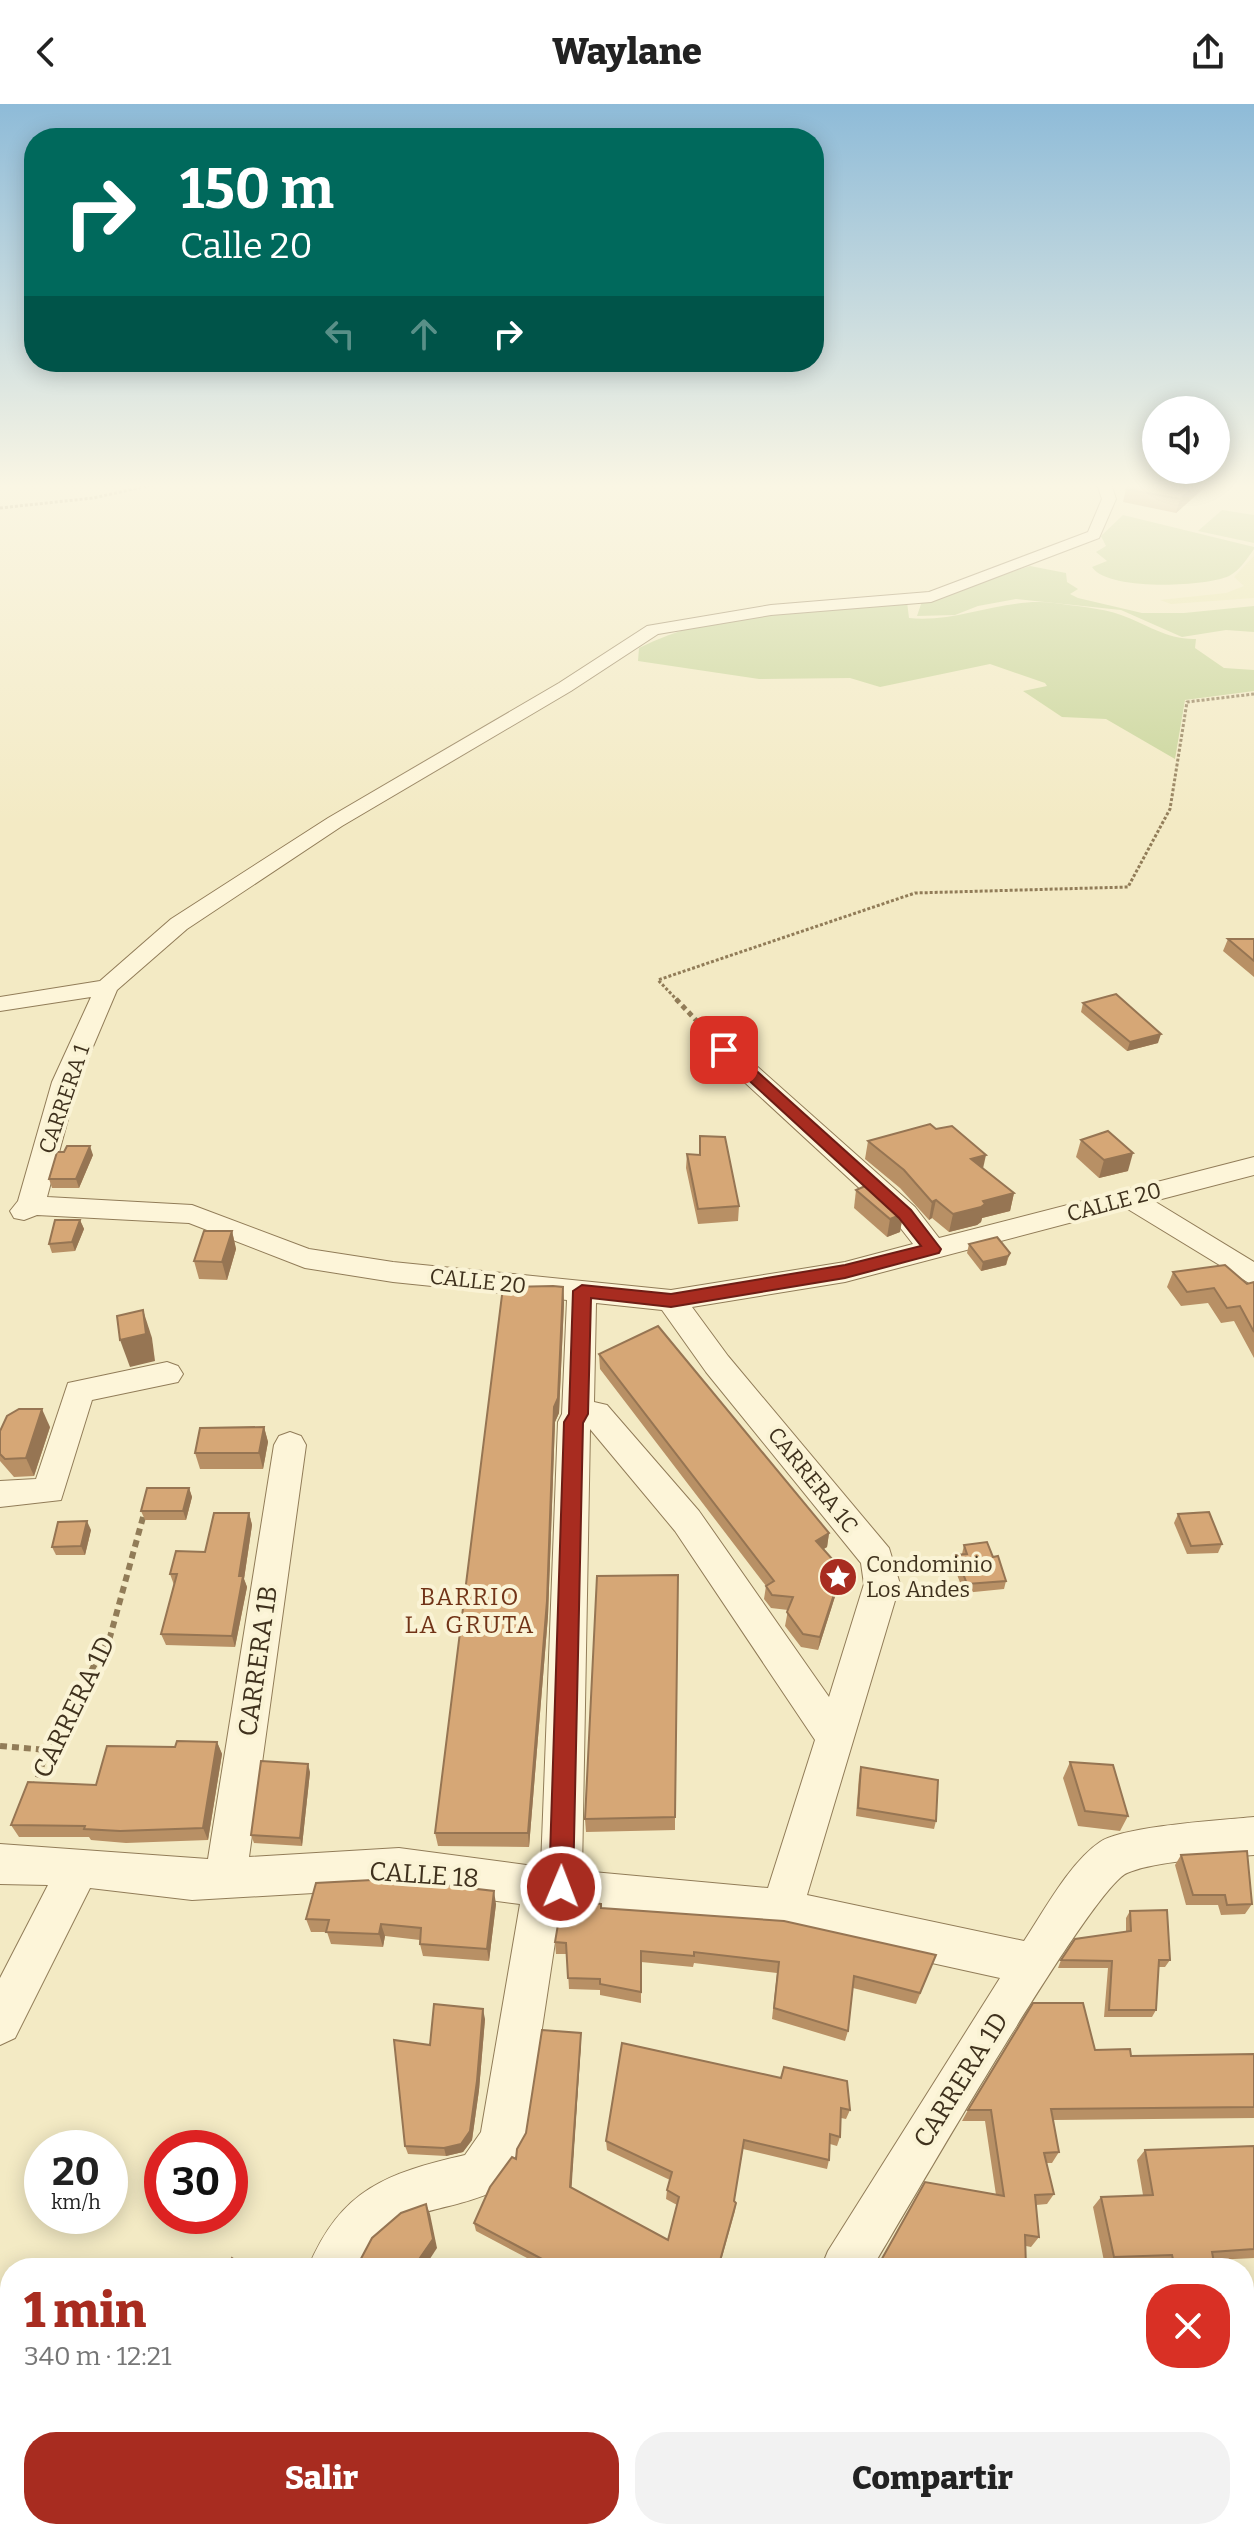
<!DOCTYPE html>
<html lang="es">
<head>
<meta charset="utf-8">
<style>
	body { margin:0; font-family:Bitter,serif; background:#f2f2f2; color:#222; height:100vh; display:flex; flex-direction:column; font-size:30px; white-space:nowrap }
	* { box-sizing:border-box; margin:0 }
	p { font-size:26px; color:#767676 }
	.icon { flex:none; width:44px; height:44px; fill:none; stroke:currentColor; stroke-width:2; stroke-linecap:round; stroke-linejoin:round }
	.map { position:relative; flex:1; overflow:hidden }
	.side { position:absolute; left:0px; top:2154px; width:1254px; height:282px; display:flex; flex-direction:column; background:#fff; border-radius:32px 32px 0 0; box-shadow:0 4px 20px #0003 }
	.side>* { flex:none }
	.guide { position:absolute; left:24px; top:24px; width:800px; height:244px; border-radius:32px; box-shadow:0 4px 20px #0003; background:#00695c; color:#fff; overflow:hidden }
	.tools { position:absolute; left:1142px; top:292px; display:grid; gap:16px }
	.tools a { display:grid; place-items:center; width:88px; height:88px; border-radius:50%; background:#fff; box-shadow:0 4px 20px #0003; font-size:40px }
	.speed { position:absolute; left:24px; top:2026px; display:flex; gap:16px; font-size:40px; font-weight:700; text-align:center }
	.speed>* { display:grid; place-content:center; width:104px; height:104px; border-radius:50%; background:#fff; box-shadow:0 4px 20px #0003; line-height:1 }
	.speed small { font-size:20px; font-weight:400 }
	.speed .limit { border:12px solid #d22; background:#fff; color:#111 }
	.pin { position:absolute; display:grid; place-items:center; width:68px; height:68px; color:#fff; margin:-34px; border-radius:16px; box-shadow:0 4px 12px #0006 }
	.me { position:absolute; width:88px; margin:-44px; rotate:1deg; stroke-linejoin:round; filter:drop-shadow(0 0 6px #0008) }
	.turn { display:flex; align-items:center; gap:28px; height:168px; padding:0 24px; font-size:36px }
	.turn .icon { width:104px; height:104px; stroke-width:2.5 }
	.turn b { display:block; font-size:56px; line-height:68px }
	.lanes { display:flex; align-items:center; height:76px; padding:0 24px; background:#0003; justify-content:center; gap:40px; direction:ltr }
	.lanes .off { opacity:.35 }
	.round { display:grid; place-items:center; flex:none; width:84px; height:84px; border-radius:32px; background:#f2f2f2 }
	.summary { display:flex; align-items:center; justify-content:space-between; height:136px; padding:0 24px }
	h1 { font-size:48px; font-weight:800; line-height:60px; color:#a82c20 }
	.button { display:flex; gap:16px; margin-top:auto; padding:16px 24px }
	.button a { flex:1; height:92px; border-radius:32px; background:#a82c20; color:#fff; font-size:32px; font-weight:800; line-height:92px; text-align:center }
	.button a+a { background:#f2f2f2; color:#222 }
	header { display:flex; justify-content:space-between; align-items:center; height:104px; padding:0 24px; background:#fff; font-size:36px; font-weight:800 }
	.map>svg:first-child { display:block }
	.farmland { fill:#eae6b1 }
	.green { fill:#c6d396 }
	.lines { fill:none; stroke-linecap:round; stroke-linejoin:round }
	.street-casing { stroke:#917c58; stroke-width:2 }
	.path-far2 { stroke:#917c58; stroke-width:3; stroke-dasharray:3 2; stroke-linecap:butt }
	.path-far1 { stroke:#917c58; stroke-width:5; stroke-dasharray:5 4; stroke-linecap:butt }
	.path { stroke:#917c58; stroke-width:6; stroke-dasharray:7 5; stroke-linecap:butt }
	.street { fill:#fdf5d9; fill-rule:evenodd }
	.wall { fill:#b89065 }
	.shaded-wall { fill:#967553 }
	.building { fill:#d6a776; stroke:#967553; stroke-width:2 }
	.route { fill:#a82c20; stroke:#6d1d15; stroke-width:2 }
	.labels { text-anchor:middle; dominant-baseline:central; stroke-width:8; stroke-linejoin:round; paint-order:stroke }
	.street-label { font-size:22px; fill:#3f311d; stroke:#faf3d5 }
	.poi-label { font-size:22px; fill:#3f311d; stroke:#faf3d5; text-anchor:start }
	.neighbourhood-label { font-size:24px; letter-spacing:2px; fill:#713317; stroke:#faf3d5 }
	.near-street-label { font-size:26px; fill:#3f311d; stroke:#faf3d5 }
</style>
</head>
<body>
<header><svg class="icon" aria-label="back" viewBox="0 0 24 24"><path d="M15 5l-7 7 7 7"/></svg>Waylane<svg class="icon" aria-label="share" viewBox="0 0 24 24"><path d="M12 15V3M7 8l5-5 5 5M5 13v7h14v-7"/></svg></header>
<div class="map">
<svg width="1254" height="2435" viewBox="0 0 1254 2435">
	<rect width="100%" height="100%" fill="#f3eac4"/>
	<polygon class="farmland" points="1254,452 1254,494 1171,500 1160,496 1226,489 1244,482 1234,473"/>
	<g class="green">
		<polygon points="1222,406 1254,411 1254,439 1198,427"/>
		<path d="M1123,411l131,32v2c-7,10 -14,21 -25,27 -24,11 -122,15 -137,-9l15,-6 -11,-9 10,-6 -5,-10z"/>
		<polygon points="1030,462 1066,469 1067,478 1078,485 1070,490 1078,494 1142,509 1184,509 1254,502 1254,528 1226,526 1182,533 1121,506 1016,495 978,502 955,511 917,512 922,497"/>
		<path d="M907,498l2,16c50,5 95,-21 145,-15 21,3 48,5 67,12 26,9 46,25 75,24l-1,9 29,20 30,2v21l-69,9 -10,59 -69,-40 -44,-2 -39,-26 24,-5 -2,-3 -55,-19 -110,23 -30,-9 -91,1 -121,-18 1,-13c79,-40 180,-39 268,-46z"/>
		<polygon points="780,2426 1027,2426 1027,2435 796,2435 780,2431"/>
	</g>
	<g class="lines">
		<defs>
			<g id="street">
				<path d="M1097,380h14l5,15 -17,39 -168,64 -160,13 -113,19 -87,57 -229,135 -155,103 -70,61 -39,92 -31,115 145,8 117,44 84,13 278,28 174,-28 68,-18 -18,-23 -180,-166 -3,-5 12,-7 9,2 182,162 24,31 315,-81v18l-100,26 100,61v24l-128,-78 -281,74 -153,25 36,49 161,192 11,36 -93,311 217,46c20,-30 46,-79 76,-99 24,-16 122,-22 154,-25v38c-35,3 -96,5 -127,18 -37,16 -221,339 -255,395h-51l7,-17 172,-273 -218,-48 -222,-21 -35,232 -30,50c-65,28 -92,8 -137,77h-50c33,-79 79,-95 157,-113l16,-23 39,-228 -121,-16 -207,12 -102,-12 -75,150 -15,7v-67l48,-93 -48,-1v-40l208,15 66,-414 5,-9 11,-4 11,4 5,9 -57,412 150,-9 142,19 17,-445 4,-8 5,-114 -174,-18 -88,-14 -116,-45 -152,-8 -13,5 -10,-2 -4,-7 8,-10 34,-119 39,-85 -91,14v-14l100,-16 71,-62 157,-101 231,-135 88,-57 124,-21 158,-13 159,-60 14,-33zM596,1199l66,7 44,62 155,191 3,21 -35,113 -130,-186 -92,-106 -13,-3zM590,1325l85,102 140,209 -47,148 -186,-17z"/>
				<polygon points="167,1258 178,1262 183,1270 178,1278 92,1296 61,1396 0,1403 0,1377 36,1375 68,1279"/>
				<polygon points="1244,2261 1254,2263 1254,2313 1244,2311"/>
				<polygon points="184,2426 239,2426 235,2435 180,2435"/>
				<polygon points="644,2426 700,2426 696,2435 640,2435"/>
			</g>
		</defs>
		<use href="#street" class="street-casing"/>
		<g class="path-far2">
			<polyline points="0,404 93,394 156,380"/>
			<polyline points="678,897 658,876 915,789 1128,783 1170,705 1187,598 1254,590"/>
		</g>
		<polyline class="path-far1" points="676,895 711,932"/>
		<g class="path">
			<polyline points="0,1642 47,1646"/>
			<polyline points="34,1685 47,1646 110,1533 145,1406"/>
		</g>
		<use href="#street" class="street"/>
	</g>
	<g class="wall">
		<polygon points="1181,380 1174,385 1179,386 1190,380 1227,380 1226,384 1208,381 1176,409 1123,398 1126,385"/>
		<polygon points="1228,835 1254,835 1254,873 1223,847"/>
		<polygon points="1083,899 1158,939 1127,947 1081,908"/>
		<polygon points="700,1032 739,1102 738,1117 698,1120 686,1064 687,1050 699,1051"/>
		<polygon points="1081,1036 1128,1067 1099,1074 1076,1053"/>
		<polygon points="868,1037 983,1064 1014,1089 1010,1107 982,1114 981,1118 977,1121 949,1128 932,1114 929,1116 900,1084 865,1055"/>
		<polygon points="64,1048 93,1051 79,1084 52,1084 49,1075"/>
		<polygon points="856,1086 903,1110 900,1128 887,1133 854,1104"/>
		<polygon points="80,1116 84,1125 75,1147 52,1149 49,1140"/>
		<polygon points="232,1127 236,1145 227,1176 199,1175 194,1157"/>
		<polygon points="969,1140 1010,1149 1006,1161 981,1167 967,1149"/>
		<polygon points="1173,1168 1247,1180 1254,1178 1254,1254 1234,1217 1221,1219 1208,1199 1181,1202 1167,1183"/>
		<polygon points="563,1183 564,1199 559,1309 555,1318 548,1512 529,1743 438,1742 435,1729"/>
		<polygon points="599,1250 829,1429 827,1443 824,1445 839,1480 818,1546 801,1543 785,1522 788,1506 771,1504 764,1495 766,1482 600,1265"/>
		<polygon points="50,1323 34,1372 14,1373 0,1357 0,1327"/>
		<polygon points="264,1323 268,1338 263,1365 200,1365 195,1349"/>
		<polygon points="189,1384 192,1393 186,1416 145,1416 141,1407"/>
		<polygon points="249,1409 252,1421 244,1475 247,1483 235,1543 166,1541 161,1530 174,1481 170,1470 205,1448"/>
		<polygon points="1178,1410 1222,1440 1218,1449 1187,1450 1174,1419"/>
		<polygon points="91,1426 85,1451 56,1451 52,1443"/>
		<polygon points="964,1441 993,1453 1006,1477 1004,1485 964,1489 953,1460 956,1451 962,1450"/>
		<polygon points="217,1638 222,1650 208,1736 126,1739 91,1736 89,1733 19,1733 11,1721 175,1643"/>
		<polygon points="1070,1658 1128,1712 1120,1727 1078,1722 1063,1674"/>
		<polygon points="861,1663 936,1717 934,1725 856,1712 859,1672"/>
		<polygon points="310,1668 302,1742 254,1739 251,1731"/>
		<polygon points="675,1713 675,1726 586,1728 585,1715"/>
		<polygon points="1181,1751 1252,1800 1245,1810 1221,1811 1218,1801 1186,1801 1175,1761"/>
		<polygon points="496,1800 489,1857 423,1852 420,1840 420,1836 385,1832 383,1843 331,1840 327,1828 311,1828 306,1815"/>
		<polygon points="601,1804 936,1851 916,1900 853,1884 848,1927 845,1937 772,1915 777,1869 694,1859 693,1863 641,1858 641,1899 600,1891 600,1886 569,1885 567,1850 556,1850 555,1838"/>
		<polygon points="1130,1807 1170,1856 1165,1863 1158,1863 1156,1906 1152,1913 1104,1913 1108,1864 1058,1864 1061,1856 1126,1827 1126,1814"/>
		<polygon points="485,1915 479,1986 472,2036 463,2048 446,2052 408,2050 405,2042 430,1941"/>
		<polygon points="581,1929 581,1939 571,2084 668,2136 677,2101 666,2095 667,2086 670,2076 607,2046 606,2037 622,1939 850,2006 846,2015 841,2014 840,2033 837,2042 830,2040 829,2056 827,2065 743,2045 734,2097 736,2099 735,2107 719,2164 546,2164 476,2127 474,2119 516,2055 526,2029"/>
		<polygon points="1095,1946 1131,1952 1254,1950 1254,2014 1053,2016 1059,2048 1052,2059 1046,2059 1054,2090 1047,2100 1036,2101 1039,2133 1031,2143 1026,2142 1026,2164 878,2164 925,2078 996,2091 985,2017 962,2017 968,2006"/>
		<polygon points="1254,2042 1254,2154 1213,2156 1215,2164 1164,2164 1163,2159 1105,2162 1093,2103 1101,2093 1143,2091 1137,2056 1145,2046"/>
		<polygon points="1244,2305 1254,2307 1254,2435 1241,2435 1204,2428 1204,2435 1056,2435 1057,2428 1049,2426 1244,2426"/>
	</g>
	<g class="shaded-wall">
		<polygon points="1166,380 1181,380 1164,392 1163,382"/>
		<polygon points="1197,380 1208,380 1176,409 1180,395"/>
		<polygon points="1161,930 1158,939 1127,947 1130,938"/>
		<polygon points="90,1042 93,1051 79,1084 76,1075"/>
		<polygon points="1133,1049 1128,1067 1099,1074 1104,1056"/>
		<polygon points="986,1051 982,1069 971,1055"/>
		<polygon points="1014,1089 1010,1107 982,1114 981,1118 977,1121 949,1128 953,1110 983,1097"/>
		<polygon points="936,1096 932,1114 929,1116 932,1098"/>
		<polygon points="903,1110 900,1128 887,1133 890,1115"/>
		<polygon points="80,1116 84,1125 75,1147 72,1138"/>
		<polygon points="232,1127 236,1145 227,1176 222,1158"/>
		<polygon points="1008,1152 1006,1161 981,1167 983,1158"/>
		<polygon points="563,1183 564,1199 559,1309 555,1318 548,1512 529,1743 528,1729 554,1303"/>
		<polygon points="143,1206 152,1234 155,1257 130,1263 120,1236"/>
		<polygon points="42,1305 50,1323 34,1372 26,1354"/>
		<polygon points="264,1323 268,1338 263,1365 259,1349"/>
		<polygon points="189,1384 192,1393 186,1416 183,1407"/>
		<polygon points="249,1409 252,1421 244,1475 247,1483 235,1543 232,1532 239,1472"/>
		<polygon points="87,1417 91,1426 85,1451 81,1442"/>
		<polygon points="829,1429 827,1443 814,1450 816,1437"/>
		<polygon points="842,1466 839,1480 818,1546 820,1533"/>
		<polygon points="217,1638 222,1650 208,1736 203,1724"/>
		<polygon points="308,1660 310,1668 302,1742 300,1734"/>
		<polygon points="494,1787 496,1800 489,1857 487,1845"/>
		<polygon points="381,1820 385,1832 383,1843 379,1830"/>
		<polygon points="483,1905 485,1915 479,1986 472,2036 463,2048 446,2052 444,2044"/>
		<polygon points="581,1929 581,1939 571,2092 570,2083"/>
		<polygon points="426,2100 430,2110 437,2144 424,2164 413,2164"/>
		<polygon points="15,2426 27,2426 22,2435 11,2435"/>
		<polygon points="159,2426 169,2426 164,2435 154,2435"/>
	</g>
	<g class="building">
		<polygon points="1129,380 1166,380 1163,382 1179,386 1190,380 1197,380 1180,395 1126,385"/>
		<polygon points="1228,835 1254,835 1254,857"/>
		<polygon points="1116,890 1161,930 1130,938 1083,899"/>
		<polygon points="930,1020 936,1025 952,1022 986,1051 971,1055 1014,1089 983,1097 985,1100 981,1103 953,1110 936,1096 932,1098 904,1066 868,1037"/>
		<polygon points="1108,1027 1133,1049 1104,1056 1081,1036"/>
		<polygon points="700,1032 725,1033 739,1102 698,1105 687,1050 700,1051"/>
		<polygon points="67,1042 90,1042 76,1075 49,1075 57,1048 64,1048"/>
		<polygon points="872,1079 903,1110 890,1115 856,1086"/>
		<polygon points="55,1116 80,1116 72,1138 49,1140"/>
		<polygon points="204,1127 232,1127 222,1158 194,1157"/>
		<polygon points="997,1133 1010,1149 1008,1152 983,1158 969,1140"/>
		<polygon points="1225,1161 1247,1180 1254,1178 1254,1228 1240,1202 1227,1204 1214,1184 1187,1188 1173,1168"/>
		<polygon points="553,1182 563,1183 558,1294 554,1303 547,1497 528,1729 435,1729 503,1183"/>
		<polygon points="143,1206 146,1230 120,1236 117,1212"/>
		<polygon points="658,1222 829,1429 816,1437 842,1466 820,1533 803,1530 787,1508 793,1493 772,1491 766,1482 774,1477 599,1250"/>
		<polygon points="19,1305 42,1305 26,1354 5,1355 0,1350 0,1327 7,1312"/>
		<polygon points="264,1323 259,1349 195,1349 200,1324"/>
		<polygon points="147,1384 189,1384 183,1407 141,1407"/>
		<polygon points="1209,1408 1222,1440 1191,1442 1178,1410"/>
		<polygon points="214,1409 249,1409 239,1472 243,1472 232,1532 161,1530 177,1470 170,1470 176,1447 205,1448"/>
		<polygon points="87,1417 81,1442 52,1443 58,1418"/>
		<polygon points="987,1438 993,1453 998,1452 1006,1477 967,1480 956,1451 967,1450 964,1441"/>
		<polygon points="678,1471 675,1713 585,1715 597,1472"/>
		<polygon points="177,1637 217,1638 203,1724 120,1727 84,1725 85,1722 11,1721 28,1678 96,1681 107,1642 175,1643"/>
		<polygon points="261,1657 308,1660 300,1734 251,1731"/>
		<polygon points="1070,1658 1113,1661 1128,1712 1085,1707"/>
		<polygon points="861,1663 938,1676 936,1717 858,1704"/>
		<polygon points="1247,1747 1252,1800 1227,1801 1225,1791 1193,1791 1181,1751"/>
		<polygon points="391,1775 494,1787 487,1845 420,1840 421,1824 381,1820 379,1830 326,1828 329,1816 306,1815 316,1779"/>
		<polygon points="562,1797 601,1800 601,1804 784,1817 936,1851 920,1889 854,1872 848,1927 774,1904 779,1858 694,1848 694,1852 641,1847 641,1888 600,1880 600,1875 568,1874 566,1839 555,1838"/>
		<polygon points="1167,1806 1170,1856 1159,1856 1156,1906 1109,1906 1112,1857 1061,1856 1075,1835 1131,1827 1130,1807"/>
		<polygon points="1033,1899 1083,1899 1095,1946 1130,1945 1131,1952 1254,1950 1254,2003 1051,2005 1059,2048 1044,2049 1054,2090 1035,2091 1039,2133 1025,2131 1026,2164 905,2164 879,2160 925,2078 1004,2092 991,2006 968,2006"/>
		<polygon points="434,1900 483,1905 477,1977 470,2027 461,2040 444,2044 405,2042 394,1936 430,1941"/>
		<polygon points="542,1926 581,1929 570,2083 668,2136 679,2093 667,2086 672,2068 606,2037 622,1939 781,1974 784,1963 847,1977 850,2006 841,2004 840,2033 830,2030 829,2056 744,2036 734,2097 736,2099 718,2164 559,2164 474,2119 490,2083 512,2053 516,2055 517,2045 526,2029"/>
		<polygon points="1254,2042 1254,2145 1212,2148 1215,2164 1175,2164 1172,2151 1114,2153 1101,2093 1153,2091 1145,2046"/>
		<polygon points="426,2100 433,2135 413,2164 356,2164 372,2134 401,2109"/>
		<polygon points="232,2154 247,2164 226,2164"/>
		<polygon points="1244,2305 1254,2307 1254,2426 1244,2424"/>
		<polygon points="1,2366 10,2373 10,2426 15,2426 11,2435 0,2435"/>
		<polygon points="60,2426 159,2426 154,2435 72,2435"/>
		<polygon points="479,2426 563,2426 561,2435 475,2435"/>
		<polygon points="1070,2426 1204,2426 1204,2435 1069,2435"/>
		<polygon points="233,2428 255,2433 254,2435 220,2435 228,2434"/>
	</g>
	<linearGradient id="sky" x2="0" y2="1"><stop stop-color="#8ebbd8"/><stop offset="0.53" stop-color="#faf6e4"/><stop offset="1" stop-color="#faf6e4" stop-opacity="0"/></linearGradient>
	<rect width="1254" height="721" fill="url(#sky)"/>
	<polygon class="route" points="719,943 730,943 911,1106 941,1145 939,1149 845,1174 671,1203 591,1194 588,1310 583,1319 573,1783 570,1792 561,1795 552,1792 549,1783 564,1318 569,1310 573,1187 582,1181 671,1190 845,1161 921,1142 899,1114 719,949"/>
	<defs>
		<symbol id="sight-disc" viewBox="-11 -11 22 22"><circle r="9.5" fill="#a82c20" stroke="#faf3d5"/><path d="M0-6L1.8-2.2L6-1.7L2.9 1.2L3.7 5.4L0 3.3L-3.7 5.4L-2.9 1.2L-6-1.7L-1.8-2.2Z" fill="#fff"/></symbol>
	</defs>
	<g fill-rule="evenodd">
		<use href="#sight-disc" x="816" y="1451" width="44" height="44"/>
	</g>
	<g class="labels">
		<g class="street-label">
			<text transform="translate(64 995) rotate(-71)">CARRERA 1</text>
			<text transform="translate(1114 1098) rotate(-15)">CALLE 20</text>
			<text transform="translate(478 1177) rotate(6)">CALLE 20</text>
			<text transform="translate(813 1376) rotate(51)">CARRERA 1C</text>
		</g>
		<g class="poi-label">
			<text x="866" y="1460">Condominio<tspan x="866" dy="25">Los Andes</tspan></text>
		</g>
		<g class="neighbourhood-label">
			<text x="470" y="1493">BARRIO<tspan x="470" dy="28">LA GRUTA</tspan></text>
		</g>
		<g class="near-street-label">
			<text transform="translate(258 1557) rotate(-82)">CARRERA 1B</text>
			<text transform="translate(74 1603) rotate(-64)">CARRERA 1D</text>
			<text transform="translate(424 1771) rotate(4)">CALLE 18</text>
			<text transform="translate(961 1976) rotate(-58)">CARRERA 1D</text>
		</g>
	</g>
</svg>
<div class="tools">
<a><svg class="icon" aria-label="sound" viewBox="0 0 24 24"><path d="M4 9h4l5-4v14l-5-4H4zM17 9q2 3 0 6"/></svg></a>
</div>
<div class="speed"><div>20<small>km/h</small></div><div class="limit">30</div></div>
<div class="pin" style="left:724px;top:946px;background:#d93025"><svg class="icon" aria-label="arrive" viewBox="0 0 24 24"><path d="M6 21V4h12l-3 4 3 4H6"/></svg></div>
<svg class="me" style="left:561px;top:1783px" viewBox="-20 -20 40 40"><circle r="17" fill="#a82c20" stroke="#fff" stroke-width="3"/><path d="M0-11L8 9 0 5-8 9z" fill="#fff"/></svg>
<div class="guide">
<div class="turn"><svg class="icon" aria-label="right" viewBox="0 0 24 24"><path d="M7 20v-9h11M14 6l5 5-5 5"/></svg><div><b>150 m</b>Calle 20</div></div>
<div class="lanes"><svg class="icon off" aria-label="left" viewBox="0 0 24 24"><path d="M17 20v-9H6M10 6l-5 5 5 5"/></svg><svg class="icon off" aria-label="ahead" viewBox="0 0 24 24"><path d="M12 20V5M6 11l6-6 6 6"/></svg><svg class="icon" aria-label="right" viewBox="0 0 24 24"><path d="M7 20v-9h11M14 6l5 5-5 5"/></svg></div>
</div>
<section class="side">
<div class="summary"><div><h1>1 min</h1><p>340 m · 12:21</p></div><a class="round" style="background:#d93025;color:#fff"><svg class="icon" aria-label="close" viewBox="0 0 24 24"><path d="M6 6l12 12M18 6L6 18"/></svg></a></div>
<div class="button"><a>Salir</a><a>Compartir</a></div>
</section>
</div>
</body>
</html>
